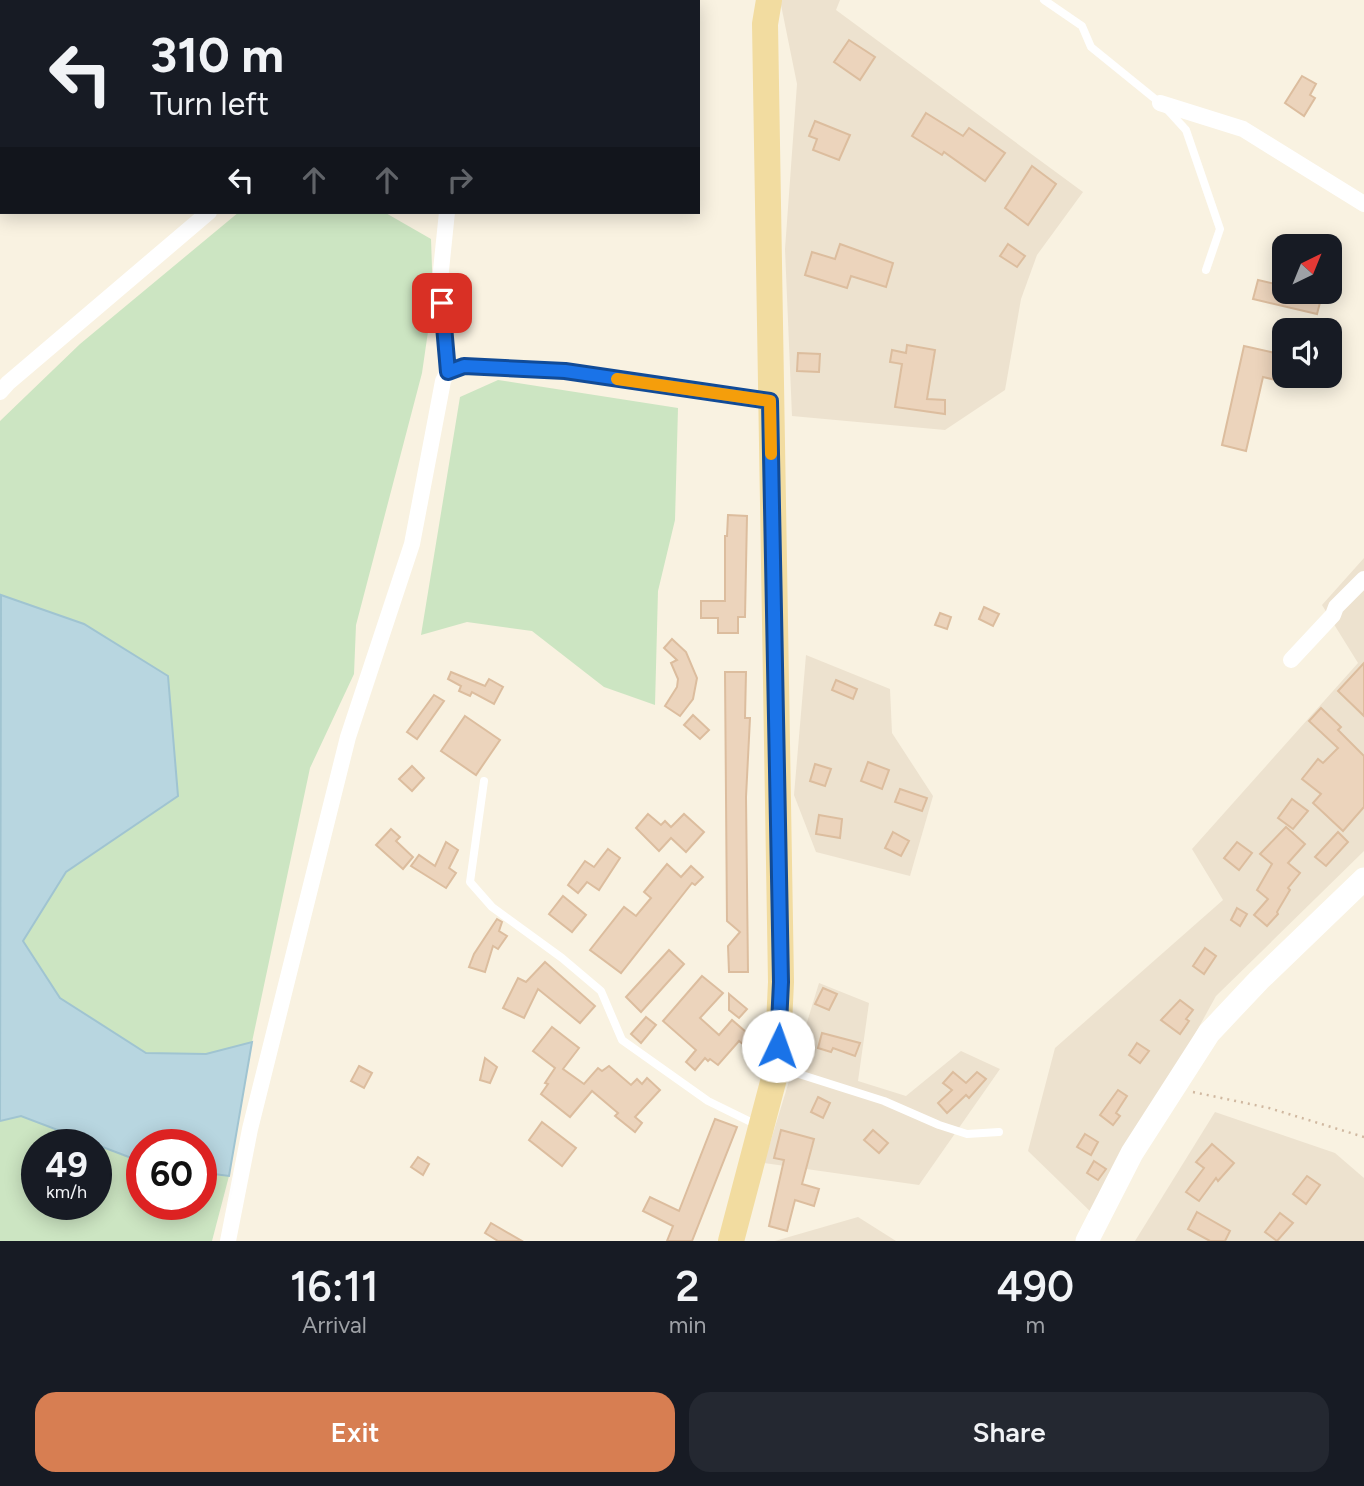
<!DOCTYPE html>
<html lang="en">
<head>
<meta charset="utf-8">
<style>
	body { margin:0; font-family:Figtree,sans-serif; background:#242831; color:#f1f3f6; height:100vh; display:flex; flex-direction:column; font-size:26px; white-space:nowrap }
	* { box-sizing:border-box; margin:0 }
	p { font-size:23px; color:#9ea1a6 }
	.icon { flex:none; width:38px; height:38px; fill:none; stroke:currentColor; stroke-width:2; stroke-linecap:round; stroke-linejoin:round }
	.map { position:relative; height:1241px; overflow:hidden }
	.panel { display:flex; flex-direction:column; background:#171b24; flex:1 }
	.panel>* { flex:none }
	.top-card { position:absolute; left:0px; top:0px; width:700px; height:214px; box-shadow:0 4px 18px #0003; background:#171b24; color:#f1f3f6; overflow:hidden }
	.needle { width:46px; rotate:43deg }
	.buttons { position:absolute; left:1272px; top:234px; display:grid; gap:14px }
	.buttons a { display:grid; place-items:center; width:70px; height:70px; border-radius:14px; background:#171b24; box-shadow:0 4px 18px #0003; font-size:35px }
	.speed { position:absolute; left:21px; top:1129px; display:flex; gap:14px; font-size:35px; font-weight:700; text-align:center }
	.speed>* { display:grid; place-content:center; width:91px; height:91px; border-radius:50%; background:#171b24; box-shadow:0 4px 18px #0003; line-height:1 }
	.speed small { font-size:18px; font-weight:400 }
	.speed .limit { border:10px solid #d22; background:#fff; color:#111 }
	.pin { position:absolute; display:grid; place-items:center; width:60px; height:60px; color:#fff; margin:-30px; border-radius:14px; box-shadow:0 4px 10px #0006 }
	.me { position:absolute; width:77px; margin:-38px; rotate:3deg; stroke-linejoin:round; filter:drop-shadow(0 0 5px #0008) }
	.turn { display:flex; align-items:center; gap:24px; height:147px; padding:0 35px; font-size:32px }
	.turn .icon { width:91px; height:91px; stroke-width:2.5 }
	.turn b { display:block; font-size:49px; line-height:60px }
	.lanes { display:flex; align-items:center; height:66px; padding:0 35px; background:#0003; justify-content:center; gap:35px; direction:ltr }
	.lanes .off { opacity:.35 }
	.eta { display:flex; justify-content:space-evenly; align-items:center; height:119px; text-align:center }
	.eta b { font-size:42px; font-weight:600; line-height:49px }
	.cta { display:flex; gap:14px; margin-top:auto; padding:14px 35px }
	.cta a { flex:1; height:80px; border-radius:21px; background:#d77e52; color:#fff; font-size:28px; font-weight:600; line-height:80px; text-align:center }
	.cta a+a { background:#242831; color:#f1f3f6 }
	.map>svg:first-child { display:block }
	.residential { fill:#ede2cf }
	.green { fill:#cce5c2 }
	.water { fill:#b8d6e0; stroke:#a0c4d1; stroke-width:2 }
	.building { fill:#ecd4bc; stroke:#dcbd9e; stroke-width:2 }
	.lines { fill:none; stroke-linecap:round; stroke-linejoin:round }
	.path { stroke:#d0b8a0; stroke-width:2.5; stroke-dasharray:2 5; stroke-linecap:butt }
	.lane { stroke:#fff; stroke-width:8 }
	.street { stroke:#fff; stroke-width:16 }
	.secondary { stroke:#fff; stroke-width:23 }
	.primary { stroke:#f2dca0; stroke-width:26 }
	.route-casing { stroke:#114b97; stroke-width:18 }
	.route { stroke:#1a73e8; stroke-width:12 }
	.slow { stroke:#f59e0b; stroke-width:12 }
</style>
</head>
<body>
<div class="map">
<svg width="1364" height="1241" viewBox="0 0 1364 1241">
	<rect width="100%" height="100%" fill="#f9f2e1"/>
	<g class="residential">
		<polygon points="780,0 840,0 836,10 1083,192 1037,255 1021,299 1005,390 945,430 792,416 785,249 797,84"/>
		<polygon points="1364,558 1364,851 1216,996 1095,1216 1028,1151 1055,1048 1223,900 1192,849 1358,663 1322,605"/>
		<polygon points="806,655 890,689 892,733 933,796 910,876 816,852 794,795"/>
		<polygon points="819,983 869,1003 858,1081 906,1096 961,1051 1000,1069 919,1185 764,1163"/>
		<polygon points="1215,1112 1335,1153 1364,1178 1364,1241 1135,1241"/>
		<polygon points="858,1217 896,1241 775,1241"/>
	</g>
	<g class="green">
		<polygon points="239,212 384,212 431,239 433,297 422,373 356,625 354,674 310,768 252,1042 206,1054 146,1053 60,998 23,941 66,872 178,796 168,676 84,624 0,596 0,421 80,344"/>
		<polygon points="498,380 678,408 675,520 658,591 655,705 604,687 532,631 467,622 421,635 460,397"/>
		<polygon points="21,1116 96,1144 37,1144 37,1204 96,1204 96,1145 142,1162 142,1204 201,1204 201,1166 214,1174 229,1176 212,1241 0,1241 0,1121"/>
	</g>
	<polygon class="water" points="1,595 84,624 168,676 178,796 66,872 23,941 60,998 146,1053 206,1054 252,1042 229,1176 214,1174 201,1166 201,1144 142,1144 142,1162 21,1116 0,1121"/>
	<g class="building">
		<polygon points="849,40 875,57 860,80 834,62"/>
		<polygon points="1302,76 1316,84 1310,95 1315,98 1304,116 1285,103"/>
		<polygon points="926,113 963,136 969,128 1005,153 985,181 944,152 942,155 912,136"/>
		<polygon points="815,121 850,135 839,160 813,150 817,139 809,136"/>
		<polygon points="1032,166 1056,184 1028,225 1005,208"/>
		<polygon points="840,244 893,263 886,287 851,276 847,288 805,275 812,252 835,259"/>
		<polygon points="1008,244 1025,256 1017,267 1000,256"/>
		<polygon points="1258,280 1284,286 1284,292 1322,295 1317,314 1253,299"/>
		<polygon points="907,345 935,350 927,399 945,400 945,414 895,407 902,364 890,362 892,350 906,353"/>
		<polygon points="1244,346 1284,355 1284,382 1263,377 1246,451 1222,445"/>
		<polygon points="798,353 820,354 819,372 797,371"/>
		<polygon points="728,515 747,516 745,617 738,617 738,633 718,633 718,618 701,618 701,601 725,601 725,536 727,536"/>
		<polygon points="984,607 999,614 993,626 979,619"/>
		<polygon points="940,613 951,617 947,629 935,625"/>
		<polygon points="672,639 686,652 697,678 693,699 680,716 665,706 677,687 678,679 671,663 677,660 664,648"/>
		<polygon points="1364,663 1364,716 1338,691"/>
		<polygon points="451,672 485,686 489,679 503,687 494,704 472,692 470,696 459,691 461,686 448,679"/>
		<polygon points="725,672 746,672 745,718 750,718 746,797 748,972 729,972 728,946 740,932 727,921"/>
		<polygon points="836,680 857,689 853,699 832,690"/>
		<polygon points="434,695 444,701 417,739 407,732"/>
		<polygon points="1321,708 1341,727 1338,730 1364,756 1364,807 1343,831 1313,803 1321,794 1302,779 1318,759 1323,763 1338,748 1309,721"/>
		<polygon points="693,715 709,730 700,739 684,725"/>
		<polygon points="465,716 500,740 476,775 441,751"/>
		<polygon points="868,762 889,770 882,789 861,781"/>
		<polygon points="815,764 831,769 825,786 810,781"/>
		<polygon points="412,766 424,778 412,791 399,779"/>
		<polygon points="900,789 927,798 922,811 895,802"/>
		<polygon points="1292,799 1308,811 1293,829 1278,818"/>
		<polygon points="648,814 661,825 665,821 671,827 684,814 704,832 686,852 671,838 659,851 636,828"/>
		<polygon points="819,815 842,819 840,838 816,834"/>
		<polygon points="1286,827 1305,844 1288,863 1300,873 1288,888 1290,890 1277,912 1278,914 1267,926 1254,915 1268,899 1257,890 1272,864 1260,854"/>
		<polygon points="391,829 400,837 396,841 413,857 403,869 376,845"/>
		<polygon points="893,832 909,841 901,856 885,848"/>
		<polygon points="1338,832 1348,842 1326,866 1315,857"/>
		<polygon points="446,842 458,850 449,868 456,873 446,888 411,866 419,855 435,866"/>
		<polygon points="1237,842 1252,853 1239,870 1224,858"/>
		<polygon points="608,849 620,858 599,890 587,882 578,893 568,885 585,861 594,867"/>
		<polygon points="667,864 681,877 691,866 703,877 695,885 692,883 621,973 590,950 624,907 636,916 651,898 644,892"/>
		<polygon points="563,896 586,915 572,932 549,914"/>
		<polygon points="1237,908 1247,914 1240,926 1231,920"/>
		<polygon points="497,919 502,922 499,931 507,936 498,949 493,946 485,972 469,967 474,954"/>
		<polygon points="1205,948 1216,956 1204,974 1193,966"/>
		<polygon points="669,950 684,964 641,1012 626,997"/>
		<polygon points="545,962 595,1006 580,1023 538,989 524,1018 503,1008 518,978 526,982"/>
		<polygon points="702,976 723,993 700,1018 719,1035 732,1020 753,1038 745,1046 739,1041 718,1065 710,1059 708,1061 705,1058 695,1070 686,1062 696,1050 663,1021"/>
		<polygon points="823,988 837,994 829,1010 815,1004"/>
		<polygon points="729,994 747,1009 739,1018 729,1010"/>
		<polygon points="1180,1000 1193,1010 1186,1019 1189,1021 1180,1034 1161,1020"/>
		<polygon points="646,1017 656,1025 641,1043 631,1034"/>
		<polygon points="552,1027 579,1048 563,1069 584,1084 598,1068 602,1071 609,1066 631,1085 637,1079 642,1084 647,1078 660,1090 635,1117 642,1123 635,1132 615,1116 618,1113 592,1091 570,1117 541,1094 548,1084 545,1083 555,1068 533,1051"/>
		<polygon points="822,1033 860,1043 855,1056 833,1048 831,1052 818,1048"/>
		<polygon points="1137,1043 1149,1051 1140,1063 1129,1055"/>
		<polygon points="485,1058 497,1067 490,1083 480,1080"/>
		<polygon points="359,1066 372,1073 364,1088 351,1081"/>
		<polygon points="953,1072 966,1083 977,1072 986,1079 969,1098 966,1095 947,1113 938,1103 952,1090 943,1083"/>
		<polygon points="1118,1090 1127,1096 1116,1113 1120,1116 1113,1125 1100,1115"/>
		<polygon points="818,1097 830,1103 823,1118 811,1112"/>
		<polygon points="715,1119 737,1127 692,1241 667,1241 673,1226 643,1211 650,1197 679,1211"/>
		<polygon points="542,1122 576,1148 562,1166 529,1140"/>
		<polygon points="781,1130 814,1139 802,1184 819,1189 814,1206 795,1200 787,1231 769,1226 784,1160 774,1158"/>
		<polygon points="873,1130 888,1143 879,1153 864,1140"/>
		<polygon points="1085,1134 1098,1142 1091,1155 1077,1147"/>
		<polygon points="1212,1144 1234,1163 1218,1181 1216,1178 1199,1201 1186,1192 1204,1168 1196,1162"/>
		<polygon points="418,1157 429,1164 423,1175 411,1167"/>
		<polygon points="1094,1161 1106,1169 1098,1180 1087,1173"/>
		<polygon points="1307,1176 1320,1185 1306,1204 1293,1194"/>
		<polygon points="1197,1212 1230,1231 1225,1241 1210,1241 1188,1229"/>
		<polygon points="1280,1213 1293,1223 1277,1241 1265,1232"/>
		<polygon points="491,1223 522,1241 498,1241 485,1233"/>
	</g>
	<g class="lines">
		<polyline class="path" points="1193,1092 1269,1108 1364,1137"/>
		<g class="lane">
			<polyline points="1044,0 1082,26 1091,47 1165,107 1186,130 1220,229 1206,270"/>
			<polyline points="484,781 470,882 492,907 562,958 601,991 622,1040 708,1101 759,1126"/>
			<polyline points="780,1068 884,1101 939,1125 967,1134 999,1132"/>
		</g>
		<g class="street">
			<polyline points="1160,103 1243,129 1364,204"/>
			<polyline points="447,212 440,280 448,371"/>
			<polyline points="0,392 8,383 209,212"/>
			<polyline points="1291,660 1333,615 1336,607 1364,579"/>
			<polyline points="228,1241 250,1129 348,737 412,544 443,381 448,371 465,366 565,371 770,401"/>
		</g>
		<polyline class="secondary" points="1087,1241 1132,1153 1209,1033 1259,980 1364,879"/>
		<polyline class="primary" points="731,1241 777,1067 781,982 765,24 769,0"/>
	</g>
	<g class="lines">
		<defs>
			<polyline id="route" points="442,303 448,372 464,366 565,371 770,401 781,982 778,1046"/>
		</defs>
		<use href="#route" class="route-casing"/>
		<use href="#route" class="route"/>
		<polyline class="slow" points="617,379 770,401 771,454"/>
	</g>
</svg>
<div class="buttons">
<a><svg class="needle" viewBox="-14 -14 28 28"><path d="M0-13l5 13h-10z" fill="#e53935"/><path d="M0 13l5-13h-10z" fill="#9ea1a6"/></svg></a>
<a><svg class="icon" aria-label="sound" viewBox="0 0 24 24"><path d="M4 9h4l5-4v14l-5-4H4zM17 9q2 3 0 6"/></svg></a>
</div>
<div class="speed"><div>49<small>km/h</small></div><div class="limit">60</div></div>
<div class="pin" style="left:442px;top:303px;background:#d93025"><svg class="icon" aria-label="arrive" viewBox="0 0 24 24"><path d="M6 21V4h12l-3 4 3 4H6"/></svg></div>
<svg class="me" style="left:778px;top:1046px" viewBox="-20 -20 40 40"><circle r="19" fill="#fff"/><path d="M0-13L10 11 0 6-10 11z" fill="#1a73e8"/></svg>
<div class="top-card">
<div class="turn"><svg class="icon" aria-label="left" viewBox="0 0 24 24"><path d="M17 20v-9H6M10 6l-5 5 5 5"/></svg><div><b>310 m</b>Turn left</div></div>
<div class="lanes"><svg class="icon" aria-label="left" viewBox="0 0 24 24"><path d="M17 20v-9H6M10 6l-5 5 5 5"/></svg><svg class="icon off" aria-label="ahead" viewBox="0 0 24 24"><path d="M12 20V5M6 11l6-6 6 6"/></svg><svg class="icon off" aria-label="ahead" viewBox="0 0 24 24"><path d="M12 20V5M6 11l6-6 6 6"/></svg><svg class="icon off" aria-label="right" viewBox="0 0 24 24"><path d="M7 20v-9h11M14 6l5 5-5 5"/></svg></div>
</div>
</div>
<section class="panel">
<div class="eta">
<div><b>16:11</b><p>Arrival</p></div>
<div><b>2</b><p>min</p></div>
<div><b>490</b><p>m</p></div>
</div>
<div class="cta"><a>Exit</a><a>Share</a></div>
</section>
</body>
</html>
